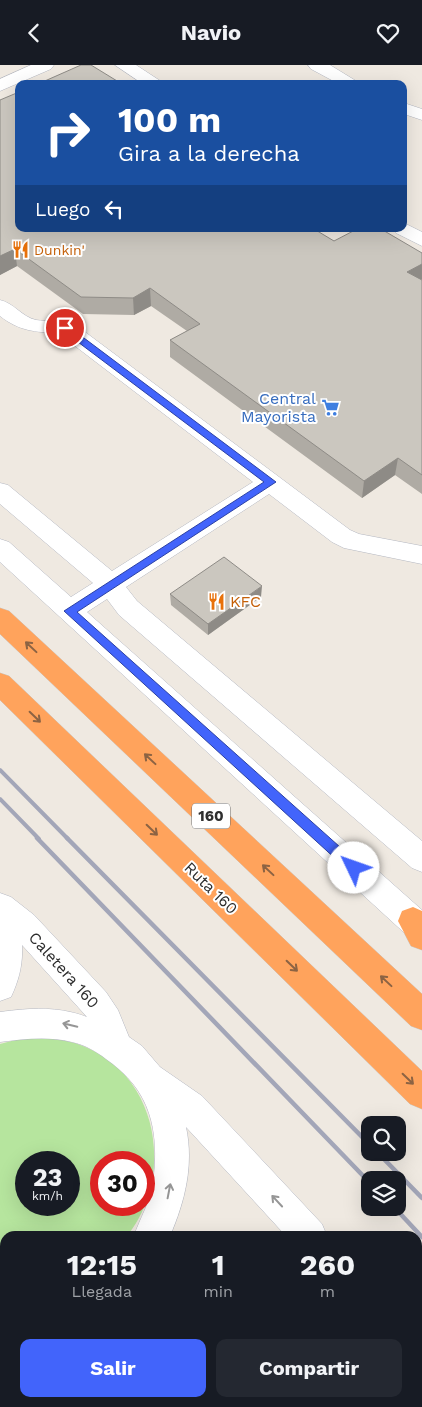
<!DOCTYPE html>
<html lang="es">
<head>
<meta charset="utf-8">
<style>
	body { margin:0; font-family:"Work Sans",sans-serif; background:#242831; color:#f1f3f6; height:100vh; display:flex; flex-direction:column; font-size:19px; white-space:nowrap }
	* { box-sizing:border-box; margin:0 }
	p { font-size:16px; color:#9ea1a6 }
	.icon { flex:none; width:28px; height:28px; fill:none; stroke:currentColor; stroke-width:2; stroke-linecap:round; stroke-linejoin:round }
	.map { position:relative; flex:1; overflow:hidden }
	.side { position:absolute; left:0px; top:1166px; width:422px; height:176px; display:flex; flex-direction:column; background:#171b24; border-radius:15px 15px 0 0; box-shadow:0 5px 20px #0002 }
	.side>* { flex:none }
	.hud { position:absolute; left:15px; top:15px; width:392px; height:152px; border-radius:10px; box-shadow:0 5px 20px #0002; background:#1a4fa0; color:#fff; overflow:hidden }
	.controls { position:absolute; left:361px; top:1051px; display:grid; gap:10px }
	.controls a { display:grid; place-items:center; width:45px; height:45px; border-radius:10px; background:#171b24; box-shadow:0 5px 20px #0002; font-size:25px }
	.speed { position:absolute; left:15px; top:1086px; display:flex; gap:10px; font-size:25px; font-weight:700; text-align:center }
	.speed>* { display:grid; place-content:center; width:65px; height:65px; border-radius:50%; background:#171b24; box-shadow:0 5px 20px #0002; line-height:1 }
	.speed small { font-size:12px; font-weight:400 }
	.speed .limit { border:8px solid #d22; background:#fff; color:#111 }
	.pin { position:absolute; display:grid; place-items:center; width:42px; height:42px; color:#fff; margin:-21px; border:2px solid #fff; border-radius:50%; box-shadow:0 1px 5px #0007 }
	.me { position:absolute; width:55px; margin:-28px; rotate:312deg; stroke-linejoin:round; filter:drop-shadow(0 0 4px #0008) }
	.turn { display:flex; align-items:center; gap:18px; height:105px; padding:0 20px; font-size:22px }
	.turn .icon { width:65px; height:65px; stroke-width:2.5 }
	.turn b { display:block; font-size:35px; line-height:42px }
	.then { display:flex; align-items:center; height:48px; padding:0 20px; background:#0003; gap:10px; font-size:19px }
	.eta { display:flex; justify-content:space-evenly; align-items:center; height:85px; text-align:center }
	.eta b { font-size:30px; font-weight:700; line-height:35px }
	.primary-button { display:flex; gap:10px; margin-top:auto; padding:10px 20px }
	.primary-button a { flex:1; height:58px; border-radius:10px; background:#4264fb; color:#fff; font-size:20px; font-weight:700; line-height:58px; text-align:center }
	.primary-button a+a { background:#242831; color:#f1f3f6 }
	header { display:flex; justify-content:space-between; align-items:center; height:65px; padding:0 20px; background:#171b24; font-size:22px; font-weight:700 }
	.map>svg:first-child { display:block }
	.green { fill:#b6e59e; fill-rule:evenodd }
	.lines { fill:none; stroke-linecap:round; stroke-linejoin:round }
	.minor-casing { stroke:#b4b7c1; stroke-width:1 }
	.highway-casing { stroke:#c9c9c9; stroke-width:1 }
	.minor { fill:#fff; fill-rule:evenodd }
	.highway { fill:#ffa35c; fill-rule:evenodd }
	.rail-far1 { stroke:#a3a6b8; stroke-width:4 }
	.rail { stroke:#a3a6b8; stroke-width:4.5 }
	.wall { fill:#afaba4 }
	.shaded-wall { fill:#8e8b86 }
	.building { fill:#cbc7bf; stroke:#8e8b86 }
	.oneway { stroke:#8c6343 }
	.oneway2 { stroke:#969696 }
	.route { fill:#4264fb; stroke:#2b41a3 }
	.labels { text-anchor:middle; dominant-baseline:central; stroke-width:4; stroke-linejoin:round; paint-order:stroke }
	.far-food-label { font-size:14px; fill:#c56008; stroke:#fff; text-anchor:start }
	.shield { fill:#fff; stroke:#6d6d6d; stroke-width:1 }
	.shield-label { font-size:15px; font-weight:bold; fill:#2e2e2e }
	.shop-label { font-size:16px; fill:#366cbe; stroke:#fff; text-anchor:end }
	.food-label { font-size:16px; fill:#c56008; stroke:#fff; text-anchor:start }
	.street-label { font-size:16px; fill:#2e2e2e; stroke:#fff }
</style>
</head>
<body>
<header><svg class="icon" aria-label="back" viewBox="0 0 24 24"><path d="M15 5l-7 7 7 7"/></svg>Navio<svg class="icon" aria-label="heart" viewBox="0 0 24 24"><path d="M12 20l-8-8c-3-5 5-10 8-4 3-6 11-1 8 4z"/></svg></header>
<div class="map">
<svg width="422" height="1342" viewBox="0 0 422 1342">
	<rect width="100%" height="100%" fill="#efe9e1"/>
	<path class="green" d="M23,973c21,0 41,0 60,8 76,29 92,130 44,190h-122v55h-5v-247zM26,1098h43v42h-43zM101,1098h43v42h-43z"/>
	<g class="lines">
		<defs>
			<g id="minor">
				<polygon points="31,0 54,0 51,4 0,26 0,14"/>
				<polygon points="115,0 136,0 165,19 143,19"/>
				<polygon points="308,0 330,0 361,19 339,19 311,4"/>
				<polygon points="404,38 422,44 422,55 404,49"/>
				<polygon points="404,158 422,167 422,181 396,168 393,164 404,164"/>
				<path d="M0,235c14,3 22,17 36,20 12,2 24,0 37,3l277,207 9,4 63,12v18l-78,-16 -12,-6 -63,-48 -143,93 11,14 285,240v31l-10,-4 -293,-253 -12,-16 -20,13 335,298v33l-11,-4 -411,-377v-23l9,3 62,55 22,-14 -93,-79v-21l8,2 104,86 141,-89 -195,-149c-23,-1 -39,-2 -58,-17z"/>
				<path d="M0,828l11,4 23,18 72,77 12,18 11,27 13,9 18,21 42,29 120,128 5,12h-41l-100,-109c8,38 -1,74 -16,109h-36c6,-18 16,-33 19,-53 7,-52 -2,-93 -47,-124 -10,-8 -21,-14 -34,-17 -24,-6 -48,-3 -72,0v-30c30,-4 58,-6 87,5l-65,-72c1,19 -3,35 -11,52l-11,4z"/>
				<polygon points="0,1232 5,1233 5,1269 0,1268"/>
				<polygon points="418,1288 422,1290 422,1331 418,1329"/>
			</g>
			<g id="highway">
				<polygon points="0,543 9,546 422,929 422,965 411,961 0,569"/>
				<polygon points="0,608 9,611 422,1006 422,1044 410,1039 0,635"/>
				<polygon points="413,842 422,846 422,885 411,881 398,856 402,846"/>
			</g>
		</defs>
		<use href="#minor" class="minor-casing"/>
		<use href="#highway" class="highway-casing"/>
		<use href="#minor" class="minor"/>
		<use href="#highway" class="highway"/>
		<g class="rail-far1">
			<polyline points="0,705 68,774"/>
			<polyline points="0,734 39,774"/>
		</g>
		<g class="rail">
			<polyline points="37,773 370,1118"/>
			<polyline points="67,773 370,1080"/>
			<polyline points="378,1088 422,1133"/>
			<polyline points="394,1142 422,1172"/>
		</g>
	</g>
	<g class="wall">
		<polygon points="0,35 334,176 422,188 422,214 421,215 422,216 422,429 395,410 362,433 170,292 170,275 187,266 151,241 134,250 83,249 17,201 0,210"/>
		<polygon points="170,529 261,532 208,570 171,540"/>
	</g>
	<g class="shaded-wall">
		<polygon points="15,184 17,201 0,210 0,191"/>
		<polygon points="422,199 422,214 405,224 407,207"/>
		<polygon points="150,223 151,241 134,250 133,233"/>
		<polygon points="398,393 395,410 362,433 364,416"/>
		<polygon points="262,521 261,532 208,570 208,559"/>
	</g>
	<g class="building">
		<polygon points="81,0 91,0 122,19 38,19"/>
		<polygon points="19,27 19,164 314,164 334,176 357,164 381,164 422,188 422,199 407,207 422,215 422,410 398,393 364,416 170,275 200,259 150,223 133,233 81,232 15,184 0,191 0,35"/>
		<polygon points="224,492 262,521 208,559 170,529"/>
	</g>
	<defs><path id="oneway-shaft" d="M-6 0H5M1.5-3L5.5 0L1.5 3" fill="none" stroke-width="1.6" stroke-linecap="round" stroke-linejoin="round" transform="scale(1.25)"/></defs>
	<g class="oneway">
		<use href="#oneway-shaft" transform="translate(31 582) rotate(-137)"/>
		<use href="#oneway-shaft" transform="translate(35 652) rotate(44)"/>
		<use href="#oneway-shaft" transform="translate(150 694) rotate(-137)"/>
		<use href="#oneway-shaft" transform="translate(152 765) rotate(44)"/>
		<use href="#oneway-shaft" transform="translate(268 805) rotate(-137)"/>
		<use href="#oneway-shaft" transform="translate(292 901) rotate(44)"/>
		<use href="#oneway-shaft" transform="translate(386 916) rotate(-137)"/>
		<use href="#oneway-shaft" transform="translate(408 1014) rotate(44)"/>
	</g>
	<g class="oneway2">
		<use href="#oneway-shaft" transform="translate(70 960) rotate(-167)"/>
		<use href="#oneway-shaft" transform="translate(169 1126) rotate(-79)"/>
		<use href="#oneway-shaft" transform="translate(277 1136) rotate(-133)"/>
	</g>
	<polygon class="route" points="62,261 68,261 276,417 77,547 359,799 361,803 359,807 350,807 64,546 264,417 62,265"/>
	<defs>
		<symbol id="restaurant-bare" viewBox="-9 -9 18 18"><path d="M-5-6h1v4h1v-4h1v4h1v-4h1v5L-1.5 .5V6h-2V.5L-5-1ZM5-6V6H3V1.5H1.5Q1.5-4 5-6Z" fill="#e8710a" stroke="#fff" stroke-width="2.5" paint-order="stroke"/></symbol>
		<symbol id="supermarket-bare" viewBox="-9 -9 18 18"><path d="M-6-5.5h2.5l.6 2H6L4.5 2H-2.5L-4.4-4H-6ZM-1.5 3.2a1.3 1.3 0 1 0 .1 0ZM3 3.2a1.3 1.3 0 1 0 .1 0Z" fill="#3f7fe0" stroke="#fff" stroke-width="2.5" paint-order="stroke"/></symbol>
	</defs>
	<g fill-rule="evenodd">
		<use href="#restaurant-bare" x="8" y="172" width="25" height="25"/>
		<use href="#supermarket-bare" x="318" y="330" width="25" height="25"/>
		<use href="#restaurant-bare" x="204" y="524" width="25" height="25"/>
	</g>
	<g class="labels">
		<g class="far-food-label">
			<text x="34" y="185">Dunkin'</text>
		</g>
		<rect class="shield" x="192" y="738.5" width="38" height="25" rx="4"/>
		<g class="shield-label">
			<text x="211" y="751">160</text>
		</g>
		<g class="shop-label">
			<text x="316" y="333">Central<tspan x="316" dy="18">Mayorista</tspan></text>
		</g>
		<g class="food-label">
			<text x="230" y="536">KFC</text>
		</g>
		<g class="street-label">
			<text transform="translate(211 823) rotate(44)">Ruta 160</text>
			<text transform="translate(64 905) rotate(48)">Caletera 160</text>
		</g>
	</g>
</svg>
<div class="controls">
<a><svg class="icon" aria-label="search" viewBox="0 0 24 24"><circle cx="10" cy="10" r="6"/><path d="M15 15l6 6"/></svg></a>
<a><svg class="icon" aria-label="layers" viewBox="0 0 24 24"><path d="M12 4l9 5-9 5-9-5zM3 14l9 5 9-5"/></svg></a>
</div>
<div class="speed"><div>23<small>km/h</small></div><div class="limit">30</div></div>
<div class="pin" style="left:65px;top:263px;background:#d93025"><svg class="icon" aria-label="arrive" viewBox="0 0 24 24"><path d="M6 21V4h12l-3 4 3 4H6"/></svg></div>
<svg class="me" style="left:354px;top:803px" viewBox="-20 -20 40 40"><circle r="19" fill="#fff"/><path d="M0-13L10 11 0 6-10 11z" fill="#4264fb"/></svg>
<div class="hud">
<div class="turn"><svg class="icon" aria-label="right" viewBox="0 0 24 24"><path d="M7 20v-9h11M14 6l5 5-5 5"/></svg><div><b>100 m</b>Gira a la derecha</div></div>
<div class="then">Luego<svg class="icon" aria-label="left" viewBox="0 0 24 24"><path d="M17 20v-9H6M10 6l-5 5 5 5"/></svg></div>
</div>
<section class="side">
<div class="eta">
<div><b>12:15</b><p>Llegada</p></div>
<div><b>1</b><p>min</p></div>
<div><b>260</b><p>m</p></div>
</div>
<div class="primary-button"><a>Salir</a><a>Compartir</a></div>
</section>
</div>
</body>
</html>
